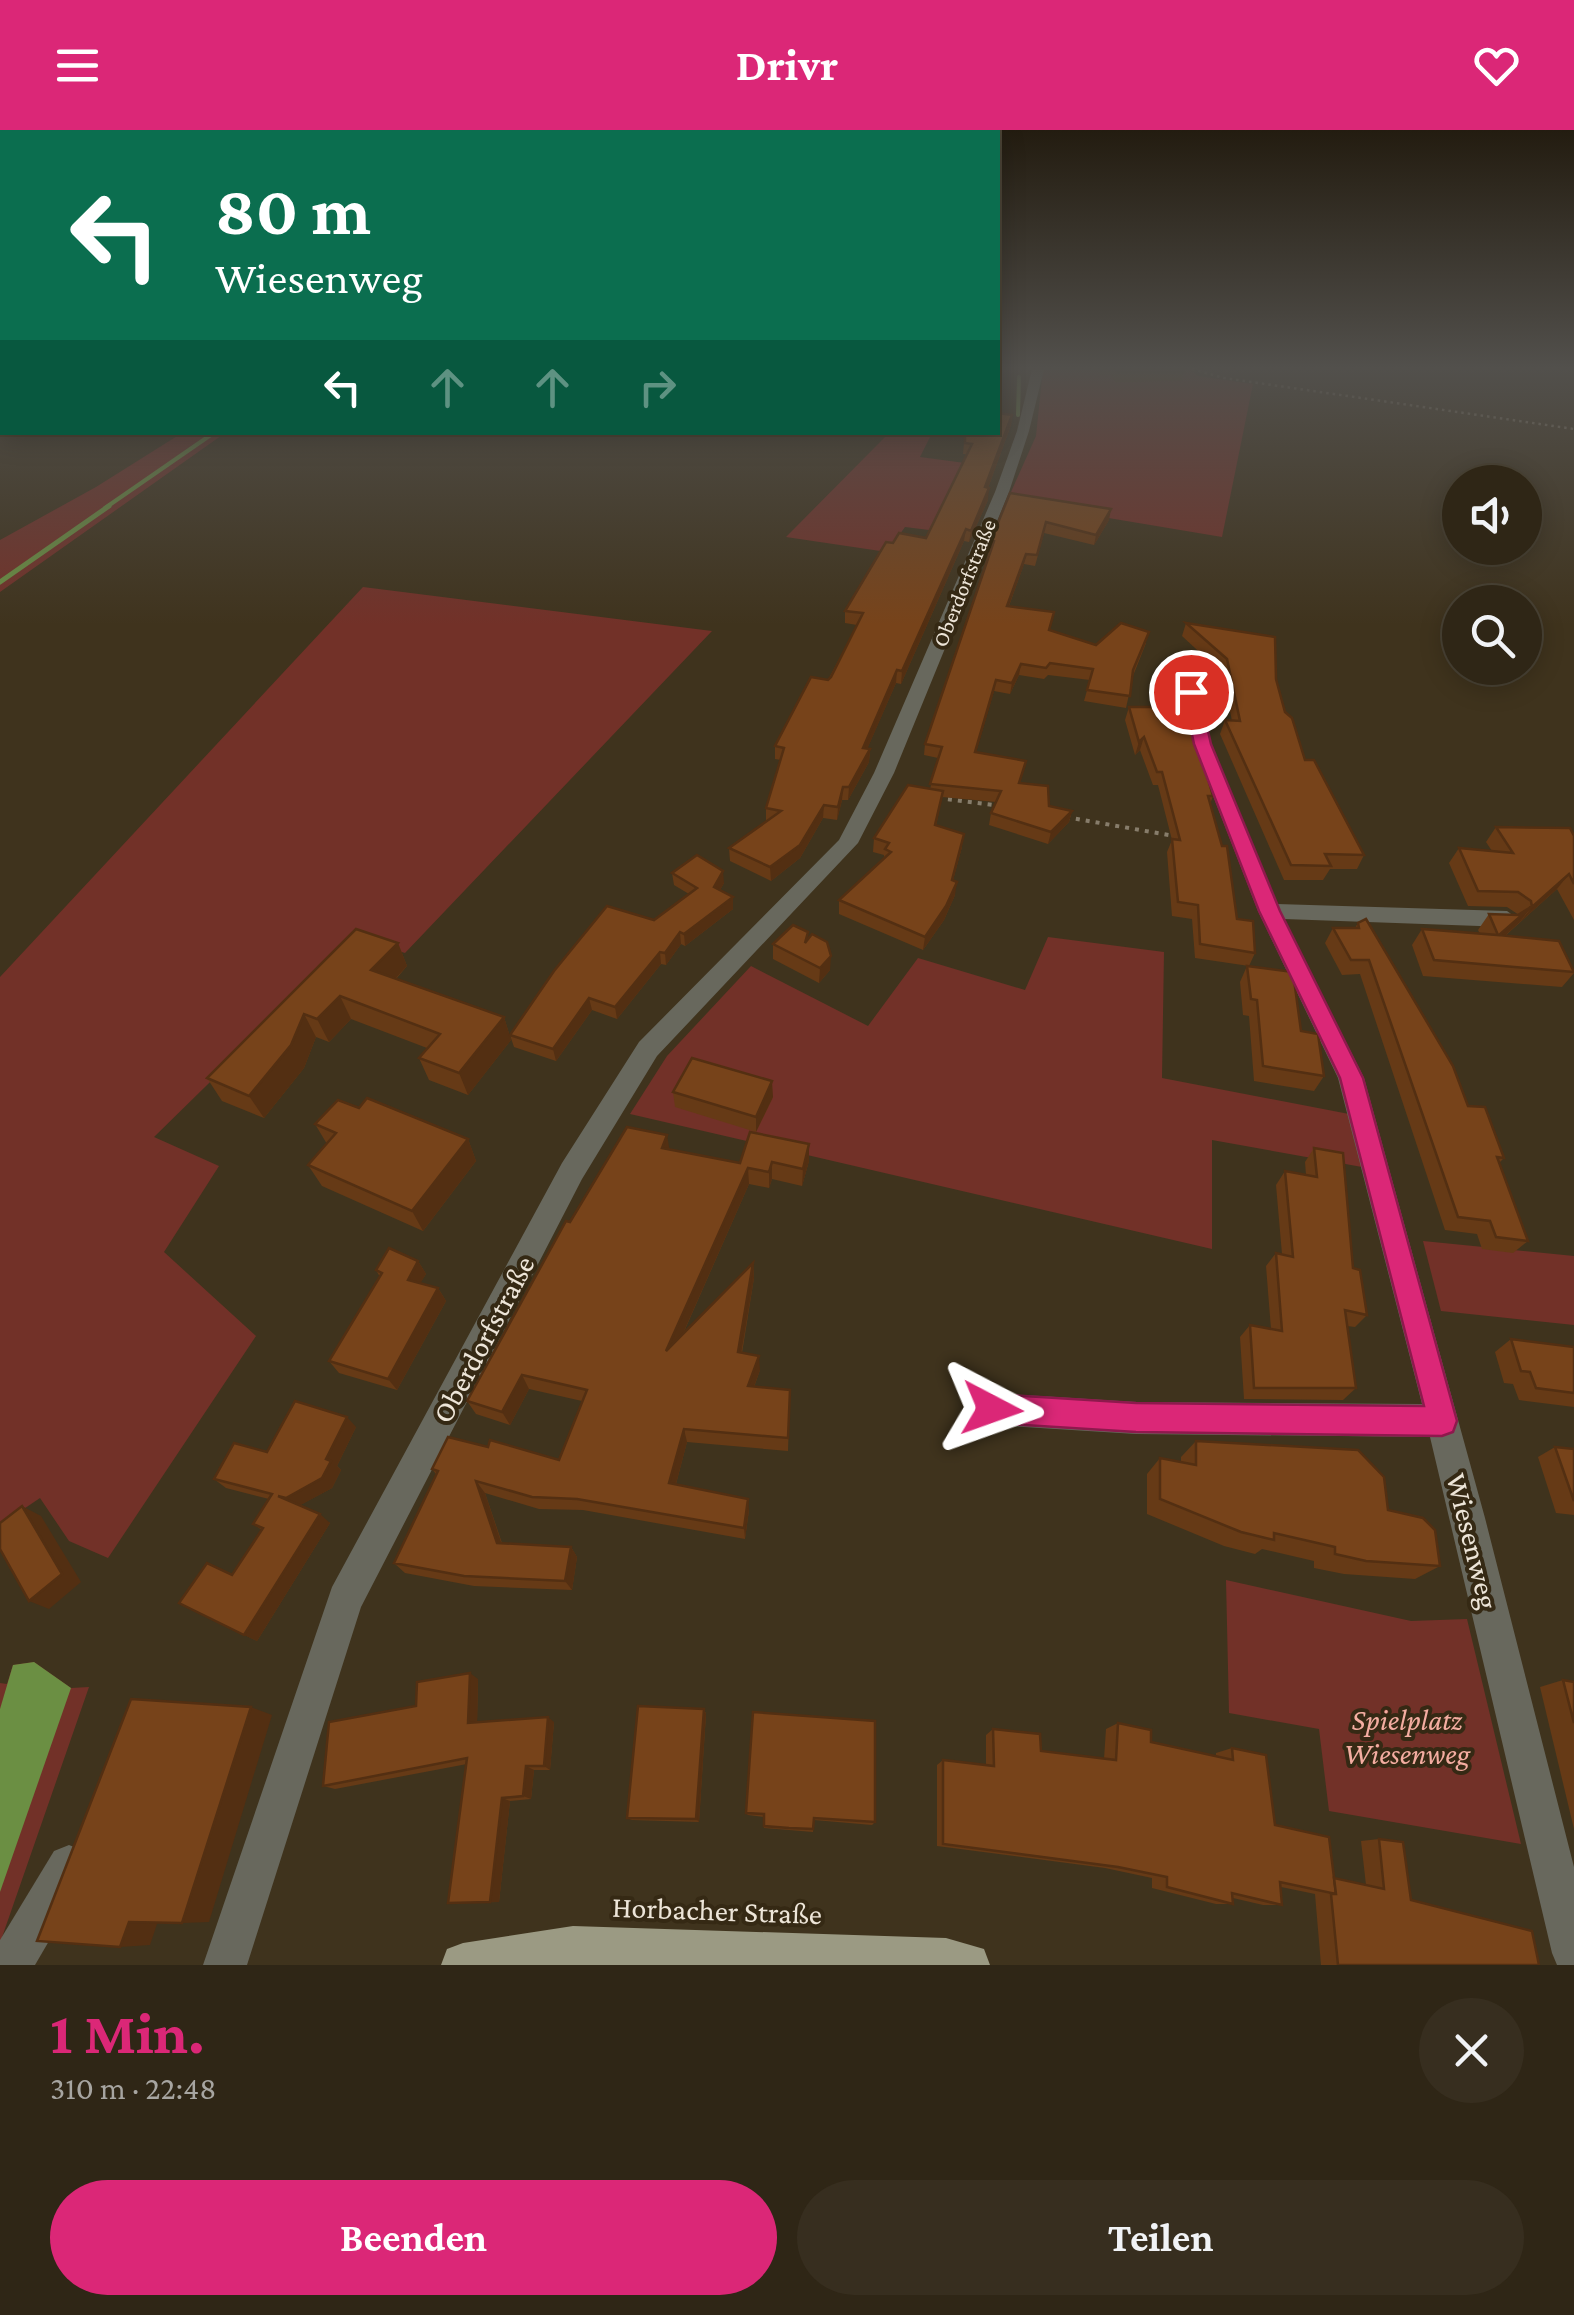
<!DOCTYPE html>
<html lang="de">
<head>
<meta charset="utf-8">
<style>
	body { margin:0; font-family:"Crimson Pro",serif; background:#372e1f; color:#f1f3f6; height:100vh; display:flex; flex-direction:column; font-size:38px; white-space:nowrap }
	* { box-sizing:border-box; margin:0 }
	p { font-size:32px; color:#a7a5a1 }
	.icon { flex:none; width:55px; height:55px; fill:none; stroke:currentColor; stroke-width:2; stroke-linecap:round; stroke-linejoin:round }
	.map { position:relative; height:1835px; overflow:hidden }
	.sheet { display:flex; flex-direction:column; background:#2f2616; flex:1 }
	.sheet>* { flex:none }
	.hud { position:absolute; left:0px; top:0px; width:1000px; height:305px; box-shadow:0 5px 25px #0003,0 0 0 2px #4a4335; background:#0b6e4f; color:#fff; overflow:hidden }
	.tools { position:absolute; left:1442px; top:335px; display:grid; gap:20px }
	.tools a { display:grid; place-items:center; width:100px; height:100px; border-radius:50%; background:#2f2616; box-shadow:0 5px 25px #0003,0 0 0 2px #4a4335; font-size:50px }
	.pin { position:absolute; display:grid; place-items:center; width:85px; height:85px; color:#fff; margin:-42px; border:5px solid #fff; border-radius:50%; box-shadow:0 2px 10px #0007 }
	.me { position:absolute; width:110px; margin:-55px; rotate:94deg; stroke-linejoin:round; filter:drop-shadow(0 0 8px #0008) }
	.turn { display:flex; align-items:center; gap:35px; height:210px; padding:0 50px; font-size:45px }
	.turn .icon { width:130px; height:130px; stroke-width:2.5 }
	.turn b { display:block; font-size:70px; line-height:85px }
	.lanes { display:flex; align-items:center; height:95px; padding:0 50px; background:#0003; justify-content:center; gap:50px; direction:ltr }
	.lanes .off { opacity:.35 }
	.round { display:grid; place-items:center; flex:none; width:105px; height:105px; border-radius:52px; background:#372e1f }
	.overview { display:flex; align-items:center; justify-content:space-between; height:170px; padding:0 50px }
	h1 { font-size:60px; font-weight:700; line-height:75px; color:#db2777 }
	.button { display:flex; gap:20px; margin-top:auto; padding:20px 50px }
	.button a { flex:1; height:115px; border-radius:60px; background:#db2777; color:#fff; font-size:40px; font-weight:700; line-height:115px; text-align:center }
	.button a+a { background:#372e1f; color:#f1f3f6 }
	header { display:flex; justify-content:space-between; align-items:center; height:130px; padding:0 50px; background:#db2777; color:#fff; font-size:45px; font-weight:700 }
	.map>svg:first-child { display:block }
	.green { fill:#723128 }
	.water { fill:#6b8f43 }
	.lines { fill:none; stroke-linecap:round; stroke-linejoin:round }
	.stream-far1 { stroke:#6b8f43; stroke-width:4 }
	.stream { stroke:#6b8f43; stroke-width:5 }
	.path-far1 { stroke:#877d6b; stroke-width:2.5; stroke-dasharray:2.5 4; stroke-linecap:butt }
	.path { stroke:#877d6b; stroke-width:4; stroke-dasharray:4 6; stroke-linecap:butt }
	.minor { fill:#68685d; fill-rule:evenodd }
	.major { fill:#9b9a83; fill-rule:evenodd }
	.wall { fill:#663a16 }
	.shaded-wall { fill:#532f12 }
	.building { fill:#77431a; stroke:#532f12; stroke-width:2.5 }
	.route { fill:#db2777; stroke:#8e194d; stroke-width:2.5 }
	.labels { text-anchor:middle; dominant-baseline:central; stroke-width:8; stroke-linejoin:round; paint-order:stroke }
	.far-street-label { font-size:22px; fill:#ede5d8; stroke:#352914 }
	.near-street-label { font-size:30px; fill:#ede5d8; stroke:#352914 }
	.near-park-label { font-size:30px; font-style:italic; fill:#f4ada1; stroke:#352914 }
</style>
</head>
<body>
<header><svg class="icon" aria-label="menu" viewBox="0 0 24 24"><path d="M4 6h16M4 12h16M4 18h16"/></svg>Drivr<svg class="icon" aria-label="heart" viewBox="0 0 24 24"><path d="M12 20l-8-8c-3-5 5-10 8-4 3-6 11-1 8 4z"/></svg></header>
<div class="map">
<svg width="1574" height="1835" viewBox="0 0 1574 1835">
	<rect width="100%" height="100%" fill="#3f331d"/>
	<g class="green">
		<polygon points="1043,239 1190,239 1198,246 1253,254 1222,407 1007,371 1036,306"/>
		<polygon points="182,303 225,303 0,462 0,410 96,357"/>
		<polygon points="889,303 932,303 920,327 965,333 929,400 905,397 887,422 786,407"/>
		<polygon points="363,457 712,501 405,823 357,808 154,1007 219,1036 164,1122 256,1206 108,1428 69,1411 40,1368 0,1395 0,847"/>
		<polygon points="1048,807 1164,822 1162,948 1349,984 1362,1037 1212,1010 1212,1119 630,984 667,926 751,836 868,896 918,828 1025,860"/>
		<polygon points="1423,1111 1574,1126 1574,1195 1441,1181"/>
		<polygon points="1226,1450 1411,1491 1467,1489 1521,1714 1329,1681 1319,1599 1229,1583"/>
		<polygon points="34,1532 71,1558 89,1557 0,1813 0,1553 7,1554 13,1535"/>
	</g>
	<polygon class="water" points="34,1532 71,1558 0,1762 0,1579 13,1535"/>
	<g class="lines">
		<g class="stream-far1">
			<polyline points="1018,285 1019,247"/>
			<polyline points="105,378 215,302"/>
		</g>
		<polyline class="stream" points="0,452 109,376"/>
		<polyline class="path-far1" points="1192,239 1224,248 1574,299"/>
		<g class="path">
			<polyline points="938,668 1001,676"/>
			<polyline points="1066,687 1174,706"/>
		</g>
		<g class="minor">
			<polygon points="1032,239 1044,239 1029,301 1009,362 894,643 858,713 657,926 582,1049 361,1477 247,1835 203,1835 332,1457 562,1033 639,912 839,710 874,643 995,362 1017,301"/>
			<polygon points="1191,557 1200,562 1211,614 1277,774 1507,781 1518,789 1507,797 1284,789 1364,948 1485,1388 1574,1737 1574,1835 1557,1835 1552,1823 1430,1307 1136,1304 992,1295 981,1290 976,1279 981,1268 992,1263 1136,1272 1422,1274 1338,948 1258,781 1193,614 1182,562"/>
			<polygon points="69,1715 84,1721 90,1736 84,1751 35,1835 0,1835 0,1810 54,1721"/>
		</g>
		<polygon class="major" points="573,1796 946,1808 984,1819 990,1835 441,1835 447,1819 463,1813"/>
	</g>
	<g class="wall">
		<polygon points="1097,239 1185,239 1182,251 1115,252 1111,245 1101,245"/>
		<polygon points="1012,285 1011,295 988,358 988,370 969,412 964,411 901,554 896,553 867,619 870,619 869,632 848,670 842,670 837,690 823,688 800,728 771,751 730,731 729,718 766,691 766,678 781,630 775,629 775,616 828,550 857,495 845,493 845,481 893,413 926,408 966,324 963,324 965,302"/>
		<polygon points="1010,363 1109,390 1094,415 1044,403 1035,436 1024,434 1009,476 1050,500 1096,515 1146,513 1133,546 1126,578 1084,571 1090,550 1048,545 1044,549 1019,545 1010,564 994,561 976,622 1026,631 1020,653 1049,676 1072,681 1069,692 1048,714 989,695 991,683 996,672 942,667 936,696 962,717 953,750 955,765 944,790 923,820 839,784 839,770 884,728 884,725 873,722 874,708 930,659 938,628 924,625 925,614 991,421 989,420 991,410"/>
		<polygon points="1186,493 1276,549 1285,582 1305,630 1364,725 1357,739 1330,739 1323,750 1284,750 1220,604 1225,590 1232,591 1222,543 1182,506"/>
		<polygon points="1129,577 1159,588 1213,666 1210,674 1237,789 1255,823 1249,836 1195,828 1192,789 1172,786 1167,722 1172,710 1158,655 1153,655 1140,620 1135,625 1125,590"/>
		<polygon points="1496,697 1574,706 1574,790 1557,759 1505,806 1574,840 1574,843 1562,857 1423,846 1412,815 1422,799 1480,804 1478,800 1489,784 1519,785 1507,777 1468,776 1449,733 1459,718 1492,721 1486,712"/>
		<polygon points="672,743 724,753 720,760 733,779 685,816 681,814 666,835 661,834 617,889 592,880 556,931 514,917 510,905 654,790 689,764 674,755"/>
		<polygon points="1358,793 1468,976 1504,1028 1499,1033 1528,1111 1513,1123 1482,1119 1477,1104 1445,1100 1360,844 1342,845 1325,813 1333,798 1355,798"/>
		<polygon points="808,810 830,840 819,853 773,829 773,814"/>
		<polygon points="398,813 407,836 396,849 504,887 511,910 468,965 429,950 419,928 427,918 351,889 329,912 316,907 304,938 264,988 222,971 207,948"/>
		<polygon points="1247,836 1324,946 1314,961 1254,951 1249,886 1243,885 1240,852"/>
		<polygon points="673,962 773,967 756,1002 675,977"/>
		<polygon points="359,978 468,1009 476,1031 423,1101 322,1056 308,1035 327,1014 315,994"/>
		<polygon points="1314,1018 1367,1185 1355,1197 1347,1196 1356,1258 1343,1270 1244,1269 1240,1207 1250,1195 1271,1199 1266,1136 1276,1123 1282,1124 1276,1055 1285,1041 1306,1045 1305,1032"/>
		<polygon points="669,1019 740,1033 809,1031 802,1056 772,1049 769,1058 749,1054 683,1204 753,1133 754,1148 742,1223 760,1240 754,1257 790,1260 788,1321 687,1312 676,1354 749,1380 745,1409 583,1380 539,1379 485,1363 502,1413 571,1417 577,1427 572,1460 474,1456 405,1443 394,1433 436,1344 432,1339 488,1317 559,1330 582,1271 529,1259 510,1295 476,1284 467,1271 570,1092"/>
		<polygon points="418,1131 426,1144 420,1153 438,1158 446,1171 397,1260 339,1243 329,1231 380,1147 376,1140"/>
		<polygon points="1511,1209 1574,1217 1574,1277 1519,1270 1513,1254 1504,1253 1495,1222"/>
		<polygon points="356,1297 337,1336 341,1340 332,1358 300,1375 330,1393 257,1511 179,1473 232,1445 262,1400 253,1394 269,1369 226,1358 214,1349 267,1322"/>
		<polygon points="1196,1311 1388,1380 1440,1436 1415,1449 1344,1444 1314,1438 1314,1431 1262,1419 1255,1424 1224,1416 1147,1384 1147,1344 1160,1328 1181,1332 1181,1327"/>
		<polygon points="1555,1317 1574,1319 1574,1385 1556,1383 1538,1327"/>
		<polygon points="478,1549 477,1593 554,1592 550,1640 534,1640 531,1669 510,1671 499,1772 448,1773 467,1634 335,1659 323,1656 416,1576"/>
		<polygon points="1563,1550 1574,1552 1574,1699 1540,1557"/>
		<polygon points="704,1579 706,1584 699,1692 632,1690 627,1688"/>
		<polygon points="1118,1593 1151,1612 1216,1626 1216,1623 1232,1618 1275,1695 1334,1748 1366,1755 1361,1711 1379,1709 1411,1770 1539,1835 1321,1835 1315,1764 1281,1757 1282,1775 1263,1775 1233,1768 1233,1774 1216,1774 1152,1758 1152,1748 1105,1738 937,1716 937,1635 943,1630 986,1635 986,1605 993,1599 1041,1621 1104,1629 1106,1599"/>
		<polygon points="746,1683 875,1692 872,1695 814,1690 813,1702 789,1700 764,1698 764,1687 748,1685"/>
	</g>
	<g class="shaded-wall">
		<polygon points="1012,285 1011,295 984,369 985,357"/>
		<polygon points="989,358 988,370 969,412 971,401"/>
		<polygon points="1111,379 1109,390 1094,415 1096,405"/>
		<polygon points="966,399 964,411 901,554 902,541"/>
		<polygon points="1026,424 1024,434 1005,486 1007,476"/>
		<polygon points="1021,534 1019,545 1010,564 1012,553"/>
		<polygon points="897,540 896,553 862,631 863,618"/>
		<polygon points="996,550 994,561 973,633 975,622"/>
		<polygon points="1144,607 1140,620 1135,625 1139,612"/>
		<polygon points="870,619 869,632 848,670 849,657"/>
		<polygon points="843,657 842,670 837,690 838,677"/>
		<polygon points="824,675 823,688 800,728 771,751 770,737"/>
		<polygon points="1072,681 1069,692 1048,714 1051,702"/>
		<polygon points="723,741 724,753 715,769 714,757"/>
		<polygon points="1569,744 1557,759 1520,792 1532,777"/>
		<polygon points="957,752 955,765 944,790 923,820 925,807"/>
		<polygon points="733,767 733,779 685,816 684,804"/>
		<polygon points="1531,777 1520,792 1488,821 1499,805"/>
		<polygon points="680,802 681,814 666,835 665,823"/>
		<polygon points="398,813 407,836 382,863 371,840"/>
		<polygon points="660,822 661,834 617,889 615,877"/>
		<polygon points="831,826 830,840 819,853 820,838"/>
		<polygon points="340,866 351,889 329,912 317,889"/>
		<polygon points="589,868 592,880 556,931 553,919"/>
		<polygon points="304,884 316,907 304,938 264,988 249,966"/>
		<polygon points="504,887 511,910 468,965 459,943"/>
		<polygon points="772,951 773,967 756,1002 756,987"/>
		<polygon points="667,1005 670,1022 662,1018"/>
		<polygon points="468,1009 476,1031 423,1101 412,1081"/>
		<polygon points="809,1014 809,1031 802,1056 803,1039"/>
		<polygon points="772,1032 772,1049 769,1058 769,1042"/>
		<polygon points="748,1038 749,1054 669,1235 666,1221"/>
		<polygon points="418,1131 426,1144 415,1162 408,1150"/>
		<polygon points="753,1133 754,1148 739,1236 738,1222"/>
		<polygon points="438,1158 446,1171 397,1260 388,1249"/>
		<polygon points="759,1226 760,1240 749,1270 748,1256"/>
		<polygon points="522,1245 529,1259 510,1295 502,1282"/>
		<polygon points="347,1287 356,1297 337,1336 341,1340 332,1358 297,1377 286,1368 326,1329"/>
		<polygon points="684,1299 687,1312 673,1365 669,1353"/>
		<polygon points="476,1351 485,1363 505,1424 497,1413"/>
		<polygon points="748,1369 749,1380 745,1409 744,1398"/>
		<polygon points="22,1376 41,1386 81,1452 49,1479 29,1471"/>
		<polygon points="320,1384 330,1393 257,1511 244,1505"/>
		<polygon points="571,1417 577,1427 572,1460 565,1451"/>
		<polygon points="470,1543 478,1549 477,1598 468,1593"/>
		<polygon points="251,1577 272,1585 209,1792 182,1793"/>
		<polygon points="704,1579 706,1584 699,1692 696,1689"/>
		<polygon points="548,1587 554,1592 550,1640 544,1636"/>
		<polygon points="526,1636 534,1640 531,1669 523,1666"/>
		<polygon points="502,1668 510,1671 499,1772 490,1772"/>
		<polygon points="158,1791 150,1815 120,1817 129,1792"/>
	</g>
	<g class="building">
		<polygon points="1115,239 1182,239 1184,242 1117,242"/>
		<polygon points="998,283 1012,285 985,357 989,358 971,401 966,399 902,541 897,540 863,618 870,619 849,657 843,657 838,677 824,675 800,715 770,737 729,718 781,681 766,678 784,618 775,616 811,547 828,550 831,547 863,483 845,481 886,412 893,413 899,403 926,408 972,314 965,313 965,302 998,302"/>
		<polygon points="1010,363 1111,379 1096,405 1046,392 1037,425 1026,424 1007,476 1054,482 1049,500 1096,515 1121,493 1149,502 1133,540 1130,566 1087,560 1093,539 1050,533 1046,538 1021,534 1012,553 996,550 975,622 1026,631 1019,653 1048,656 1049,676 1072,681 1051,702 991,683 1001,661 930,654 942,617 925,614 994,411 991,410"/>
		<polygon points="1186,493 1275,507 1276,549 1285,582 1292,588 1305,630 1314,630 1364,725 1325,724 1331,736 1291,735 1225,590 1240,591 1227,529"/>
		<polygon points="1129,577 1156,577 1159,588 1191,589 1213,666 1208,666 1222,716 1227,716 1237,789 1253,791 1255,823 1200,814 1198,775 1178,772 1172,709 1180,710 1162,642 1157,642 1144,607 1139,612"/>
		<polygon points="908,655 943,661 935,695 964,704 952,750 957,752 946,776 925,807 839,770 891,722 885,719 889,713 874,708"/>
		<polygon points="1496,697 1570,698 1574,706 1574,754 1569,744 1532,777 1531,771 1518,762 1478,761 1459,718 1513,723"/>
		<polygon points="697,725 723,741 714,757 733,767 684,804 680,802 665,823 660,822 615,877 589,868 553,919 510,905 554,841 607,776 654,790 697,758 672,743"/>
		<polygon points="1531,777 1499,805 1559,811 1574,842 1434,830 1422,799 1498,805 1489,784 1518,785"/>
		<polygon points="1366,789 1453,936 1468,976 1485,977 1504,1028 1497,1027 1528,1111 1496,1107 1490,1091 1458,1087 1369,830 1351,830 1333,798 1359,798 1358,793"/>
		<polygon points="793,795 808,802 805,813 812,804 827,812 831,826 820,838 773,814"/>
		<polygon points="356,799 398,813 371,840 504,887 459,943 419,928 440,904 340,866 317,889 304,884 291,915 249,966 207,948"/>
		<polygon points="1247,836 1293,842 1301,901 1318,904 1324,946 1263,936 1257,870 1251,869"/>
		<polygon points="692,928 772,951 756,987 673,962"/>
		<polygon points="367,968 468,1009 412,1081 308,1035 336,1003 315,994 338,970 359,978"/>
		<polygon points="627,997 667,1005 662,1018 740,1033 750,1002 809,1014 803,1039 772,1032 769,1042 748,1038 666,1221 753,1133 738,1222 759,1226 748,1256 790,1260 788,1308 684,1299 669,1353 748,1369 744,1398 577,1369 532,1367 476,1351 497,1413 571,1417 565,1451 464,1446 394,1433 438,1341 432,1339 448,1307 488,1317 490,1310 559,1330 587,1260 522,1245 502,1282 467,1271 566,1091 570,1092"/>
		<polygon points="1314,1018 1343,1023 1353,1138 1360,1140 1367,1185 1345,1180 1356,1258 1254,1258 1250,1195 1282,1201 1276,1123 1293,1127 1285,1041 1317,1047"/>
		<polygon points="389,1118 418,1131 408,1150 438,1158 388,1249 329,1231 382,1143 376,1140"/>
		<polygon points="1511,1209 1574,1217 1574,1263 1536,1258 1530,1242 1521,1241"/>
		<polygon points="295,1271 347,1287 326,1329 331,1331 322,1348 286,1368 278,1366 320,1384 244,1505 179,1473 207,1433 232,1445 263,1398 253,1394 272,1364 214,1349 234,1313 267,1322"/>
		<polygon points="1196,1311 1358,1320 1384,1347 1388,1380 1423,1388 1435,1400 1440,1436 1366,1431 1335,1424 1335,1417 1274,1403 1274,1410 1241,1402 1160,1369 1160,1328 1196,1335"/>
		<polygon points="1555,1317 1574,1319 1574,1371"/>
		<polygon points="22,1376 62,1444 29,1471 0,1419 0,1393"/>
		<polygon points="470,1543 468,1593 548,1587 544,1636 526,1636 523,1666 502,1668 490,1772 448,1773 467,1628 323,1656 329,1592 416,1576 417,1552"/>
		<polygon points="1563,1550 1574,1552 1574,1593"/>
		<polygon points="131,1569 251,1577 182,1793 129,1792 120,1817 37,1811"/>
		<polygon points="638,1576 704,1579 696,1689 627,1688"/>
		<polygon points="753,1582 875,1591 875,1692 814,1688 813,1699 789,1698 764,1696 764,1684 746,1683"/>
		<polygon points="1118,1593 1151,1600 1151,1612 1233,1630 1232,1618 1266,1625 1275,1695 1329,1707 1336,1764 1280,1752 1282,1775 1232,1763 1233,1774 1167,1757 1167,1747 1118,1737 943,1714 943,1630 994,1636 993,1599 1040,1604 1041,1621 1116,1630"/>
		<polygon points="1379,1709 1403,1712 1411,1770 1532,1801 1539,1835 1338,1835 1331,1764 1336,1764 1334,1748 1384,1759"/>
	</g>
	<linearGradient id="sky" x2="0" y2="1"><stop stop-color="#231c10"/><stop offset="0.48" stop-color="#52504c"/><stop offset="1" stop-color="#52504c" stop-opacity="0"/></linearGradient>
	<rect width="1574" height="495" fill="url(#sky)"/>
	<polygon class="route" points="1191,557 1199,562 1211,614 1280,781 1363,948 1457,1291 1453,1302 1442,1306 1136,1302 992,1293 982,1289 978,1279 982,1268 992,1264 1136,1273 1424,1276 1340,948 1259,781 1194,614 1183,562"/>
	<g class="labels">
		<g class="far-street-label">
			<text transform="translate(964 453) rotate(-68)">Oberdorfstraße</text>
		</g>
		<g class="near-street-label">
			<text transform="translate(483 1209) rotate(-62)">Oberdorfstraße</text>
			<text transform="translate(1473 1411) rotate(76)">Wiesenweg</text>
			<text transform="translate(717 1780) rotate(2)">Horbacher Straße</text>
		</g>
		<g class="near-park-label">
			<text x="1407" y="1589">Spielplatz<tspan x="1407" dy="34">Wiesenweg</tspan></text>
		</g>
	</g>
</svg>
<div class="tools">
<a><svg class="icon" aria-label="sound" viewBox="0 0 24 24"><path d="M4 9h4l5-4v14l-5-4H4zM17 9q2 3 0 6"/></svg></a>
<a><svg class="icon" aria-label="search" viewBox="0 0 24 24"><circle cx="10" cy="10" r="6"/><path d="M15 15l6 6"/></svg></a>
</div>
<div class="pin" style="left:1191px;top:562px;background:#d93025"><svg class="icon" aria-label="arrive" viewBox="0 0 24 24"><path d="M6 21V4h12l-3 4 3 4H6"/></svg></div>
<svg class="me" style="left:992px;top:1279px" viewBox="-20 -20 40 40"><path d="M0-17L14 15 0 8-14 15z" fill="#db2777" stroke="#fff" stroke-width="4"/></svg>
<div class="hud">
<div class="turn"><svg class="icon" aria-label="left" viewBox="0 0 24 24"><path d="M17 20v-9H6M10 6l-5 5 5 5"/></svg><div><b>80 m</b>Wiesenweg</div></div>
<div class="lanes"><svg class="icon" aria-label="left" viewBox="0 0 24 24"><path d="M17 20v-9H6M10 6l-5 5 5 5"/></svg><svg class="icon off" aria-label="ahead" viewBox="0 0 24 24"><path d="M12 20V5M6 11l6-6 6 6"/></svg><svg class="icon off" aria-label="ahead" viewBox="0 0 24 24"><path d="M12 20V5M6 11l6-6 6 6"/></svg><svg class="icon off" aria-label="right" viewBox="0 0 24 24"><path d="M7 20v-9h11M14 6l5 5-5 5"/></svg></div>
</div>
</div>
<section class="sheet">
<div class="overview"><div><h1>1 Min.</h1><p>310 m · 22:48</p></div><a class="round"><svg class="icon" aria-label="close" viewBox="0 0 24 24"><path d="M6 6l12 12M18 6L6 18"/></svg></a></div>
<div class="button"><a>Beenden</a><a>Teilen</a></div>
</section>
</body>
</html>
